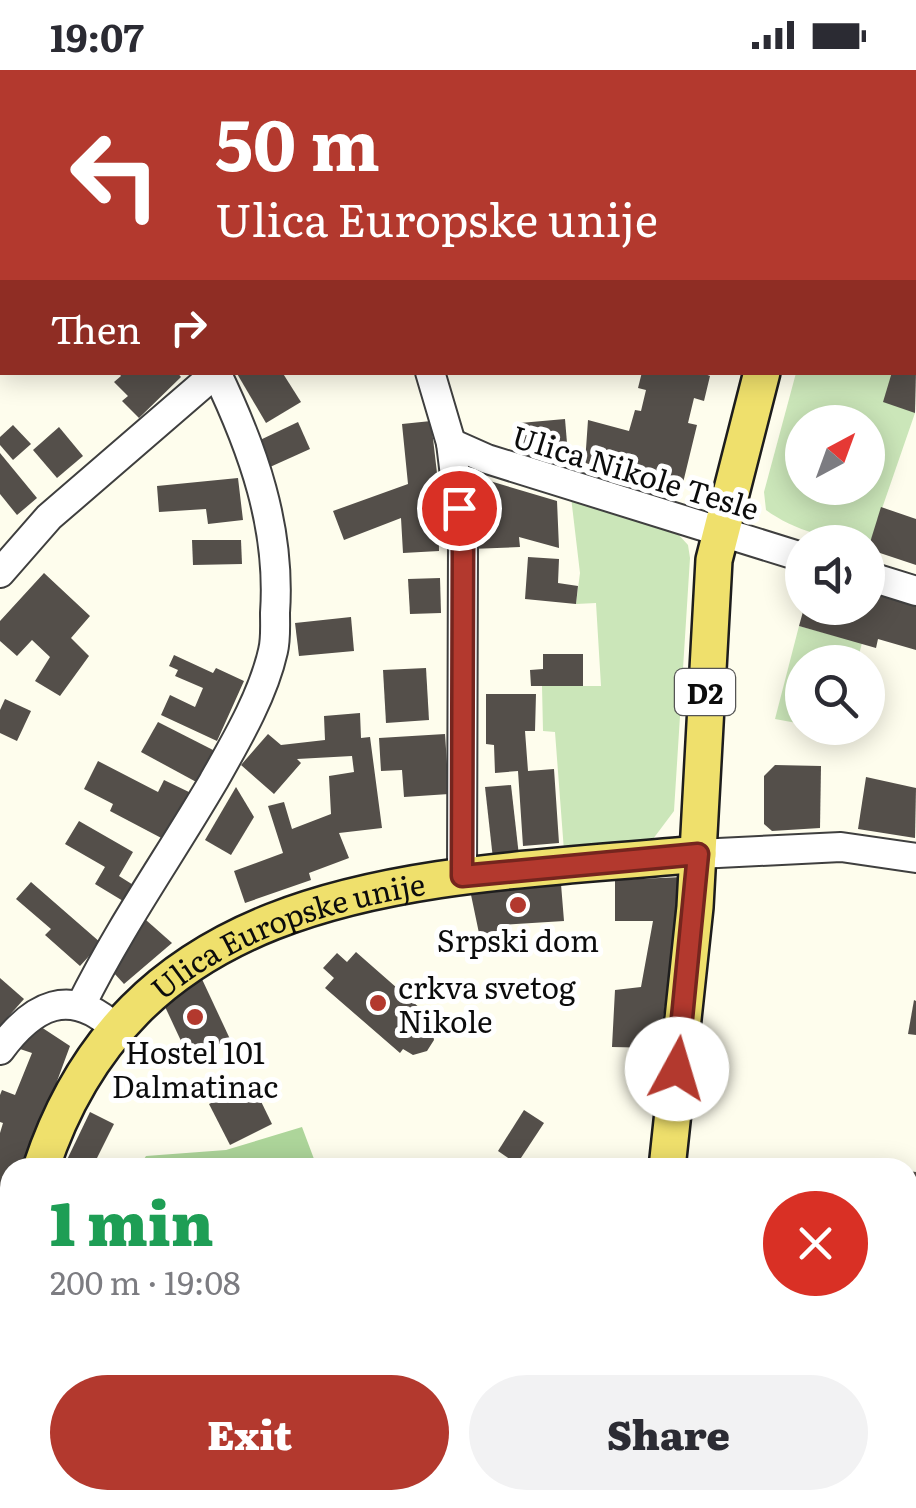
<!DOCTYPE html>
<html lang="en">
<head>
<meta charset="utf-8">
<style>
	body { margin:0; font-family:Literata,serif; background:#f2f2f3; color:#2b2b33; height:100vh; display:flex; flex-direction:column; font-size:38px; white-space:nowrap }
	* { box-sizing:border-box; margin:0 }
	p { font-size:32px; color:#7c7c81 }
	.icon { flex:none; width:55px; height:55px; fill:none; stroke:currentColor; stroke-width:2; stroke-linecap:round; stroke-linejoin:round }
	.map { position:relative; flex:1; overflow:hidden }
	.panel { position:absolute; left:0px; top:1088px; width:918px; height:352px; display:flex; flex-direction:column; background:#fff; border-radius:30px 30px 0 0; box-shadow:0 5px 25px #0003 }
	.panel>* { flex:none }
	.guide { position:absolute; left:0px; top:0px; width:918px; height:305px; box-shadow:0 5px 25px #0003; background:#b3392e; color:#fff; overflow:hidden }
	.needle { width:65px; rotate:41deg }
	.buttons { position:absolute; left:785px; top:335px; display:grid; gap:20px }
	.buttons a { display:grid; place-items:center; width:100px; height:100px; border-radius:50%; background:#fff; box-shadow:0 5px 25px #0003; font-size:50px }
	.pin { position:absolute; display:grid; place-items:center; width:85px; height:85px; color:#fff; margin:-42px; border:5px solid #fff; border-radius:50%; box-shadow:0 2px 10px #0007 }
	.me { position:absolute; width:110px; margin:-55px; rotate:6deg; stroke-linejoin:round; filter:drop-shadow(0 0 8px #0008) }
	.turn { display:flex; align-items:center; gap:35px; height:210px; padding:0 50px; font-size:45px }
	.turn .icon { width:130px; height:130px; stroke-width:2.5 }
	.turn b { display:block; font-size:70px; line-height:85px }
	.then { display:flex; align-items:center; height:95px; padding:0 50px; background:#0003; gap:20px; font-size:38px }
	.round { display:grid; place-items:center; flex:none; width:105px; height:105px; border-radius:52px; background:#f2f2f3 }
	.overview { display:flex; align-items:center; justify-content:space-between; height:170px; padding:0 50px }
	h1 { font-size:60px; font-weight:800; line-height:75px; color:#1e9e55 }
	.action { display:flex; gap:20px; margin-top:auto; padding:20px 50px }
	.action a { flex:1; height:115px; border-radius:60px; background:#b3392e; color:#fff; font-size:40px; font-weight:800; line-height:115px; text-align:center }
	.action a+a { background:#f2f2f3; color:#2b2b33 }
	.status { display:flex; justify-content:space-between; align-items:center; height:70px; padding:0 50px; background:#fff; direction:ltr }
	.status svg { height:28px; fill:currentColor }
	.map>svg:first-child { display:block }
	.green { fill:#cbe6b9; fill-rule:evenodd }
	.forest { fill:#add59a }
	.cemetery { fill:#d0dec0 }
	.building { fill:#544f4a }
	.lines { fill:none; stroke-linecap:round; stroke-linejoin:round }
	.minor-casing { stroke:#3f3f3f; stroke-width:32 }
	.major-casing { stroke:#1d1d1d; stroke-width:40 }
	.minor { stroke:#fff; stroke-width:28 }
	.major { stroke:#efe06c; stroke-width:35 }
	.route-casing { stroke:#74251e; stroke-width:25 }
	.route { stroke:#b3392e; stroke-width:18 }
	.poi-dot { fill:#b3392e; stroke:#fff; stroke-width:4 }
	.labels { text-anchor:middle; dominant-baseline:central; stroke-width:10; stroke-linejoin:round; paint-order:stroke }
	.shield { fill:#fff; stroke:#555; stroke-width:2.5 }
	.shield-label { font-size:28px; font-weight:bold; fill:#0c0c0c }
	.street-label { font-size:30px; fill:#0c0c0c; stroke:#fff }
	.poi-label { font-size:30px; fill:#0c0c0c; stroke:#fff }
</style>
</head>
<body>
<div class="status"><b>19:07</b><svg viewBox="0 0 49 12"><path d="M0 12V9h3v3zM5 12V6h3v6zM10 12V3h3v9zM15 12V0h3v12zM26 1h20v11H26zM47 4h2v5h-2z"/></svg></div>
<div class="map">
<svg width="916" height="1438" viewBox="0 0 916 1438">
	<rect width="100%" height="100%" fill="#fefded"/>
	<g class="green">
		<path d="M796,303h96l23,40 -47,136v-7c-33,0 -75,-12 -102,-32l-2,-18zM802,352h66v66h-66z"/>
		<polygon points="571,427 677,463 688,475 690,488 674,741 653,769 564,781 555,662 543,661 542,616 601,616 596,533 576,534 580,503"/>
		<polygon points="799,556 862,573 857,592 802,592 802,654 775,649"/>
		<polygon points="666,1430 846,1430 849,1438 666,1438"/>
	</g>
	<polygon class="forest" points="302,1057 317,1097 139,1097 146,1086 226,1080"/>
	<polygon class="cemetery" points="51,1430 376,1430 377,1438 49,1438"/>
	<g class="building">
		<polygon points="118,302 177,302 181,307 139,348 122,331 128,326 114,312 121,306"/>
		<polygon points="236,302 282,302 301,332 266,353"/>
		<polygon points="642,302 700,302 710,306 704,331 694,328 688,353 697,355 682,417 585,393 588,350 629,361 635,340 641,341 646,320 638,318"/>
		<polygon points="892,302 916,302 915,343 883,332"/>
		<polygon points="565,349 569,397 523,384 520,353"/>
		<polygon points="431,351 438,412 439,481 403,483 401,448 344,470 333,441 408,414 402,354"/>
		<polygon points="298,352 310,379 270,397 258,371"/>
		<polygon points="13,355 31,374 13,390 0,375 0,367"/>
		<polygon points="59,357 83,386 57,408 33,380"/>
		<polygon points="0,383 37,428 17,445 0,424"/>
		<polygon points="473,406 557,431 559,478 519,467 520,477 470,479 467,411"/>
		<polygon points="238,408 243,450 208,454 206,439 159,442 157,416"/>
		<polygon points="881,437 916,449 916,495 868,479"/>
		<polygon points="192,470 241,470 242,494 193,495"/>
		<polygon points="528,487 559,489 558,513 578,516 576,534 525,529"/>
		<polygon points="44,503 90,546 71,568 89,586 60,626 35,611 50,587 32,570 17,586 0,571 0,551"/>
		<polygon points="440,508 441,543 410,544 408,509"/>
		<polygon points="868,515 916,529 916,580 878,569 876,578 799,556 804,538 868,538"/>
		<polygon points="351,547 354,581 299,586 295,553"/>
		<polygon points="543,584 583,584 583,616 531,616 530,600 543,599"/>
		<polygon points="174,585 213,603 216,598 244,611 217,671 161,645 170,625 195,637 203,618 175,606 178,600 169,596"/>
		<polygon points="426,598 429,650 386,653 383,600"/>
		<polygon points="486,624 536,624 535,661 525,661 528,701 554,699 559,773 523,776 518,701 495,703 494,675 486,674"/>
		<polygon points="5,629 31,641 17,671 0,663 0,640"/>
		<polygon points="360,643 361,668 370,667 382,758 339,763 349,788 309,803 311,810 245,833 234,801 283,783 268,736 284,732 292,759 331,744 329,706 354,702 352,686 297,689 301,693 274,724 241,695 268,664 281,675 325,670 324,646"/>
		<polygon points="158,652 215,681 200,714 141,682"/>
		<polygon points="445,664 449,724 404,727 402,700 381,701 379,668"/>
		<polygon points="98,691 158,722 164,710 191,723 167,771 110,741 113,734 84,719"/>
		<polygon points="775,695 821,696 820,758 772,761 764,754 764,706"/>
		<polygon points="866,707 916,718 915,768 858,759"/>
		<polygon points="511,715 519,786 493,789 485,717"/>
		<polygon points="236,717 254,747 231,785 205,770"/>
		<polygon points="79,751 133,782 119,806 138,818 128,834 95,814 105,797 65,774"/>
		<polygon points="683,807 659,978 612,977 615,920 641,917 653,851 615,851 615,810"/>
		<polygon points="31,812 101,873 80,896 45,865 51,859 16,829"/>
		<polygon points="561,814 564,851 498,855 501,864 480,868 470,820"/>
		<polygon points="146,850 172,873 124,914 113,902 120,879"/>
		<polygon points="356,882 430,947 426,952 432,957 434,970 427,981 413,985 403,979 400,983 325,918 334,908 323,898 337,883 347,892"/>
		<polygon points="201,907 230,969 189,988 160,926"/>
		<polygon points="0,908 24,929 0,956"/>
		<polygon points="914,930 916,931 916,965 908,964"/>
		<polygon points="38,955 70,976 25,1098 10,1098 10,1141 0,1138 0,1063 3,1053 0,1052 0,1025 2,1020 15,1025 32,983 20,979"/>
		<polygon points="252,1013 272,1054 230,1075 209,1034"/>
		<polygon points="524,1040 544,1053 517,1094 498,1081"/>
		<polygon points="90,1042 114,1054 92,1098 63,1098"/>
		<polygon points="908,1101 916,1102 916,1191 908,1190"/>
		<polygon points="908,1206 916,1206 916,1321 910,1378 908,1378"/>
		<polygon points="0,1317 10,1322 10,1369 0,1364"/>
		<polygon points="0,1379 10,1384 10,1395 0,1414"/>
		<polygon points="543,1430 593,1430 591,1438 541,1438"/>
	</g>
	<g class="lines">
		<defs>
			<g id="minor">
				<polyline points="95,0 97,2"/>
				<polyline points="190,0 192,2"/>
				<polyline points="629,0 632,2"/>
				<polyline points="63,2 65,0"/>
				<polyline points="266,2 268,0"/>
				<polyline points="479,2 481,0"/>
				<polyline points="0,59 2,56"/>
				<polyline points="0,99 2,99"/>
				<polyline points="0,135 2,136"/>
				<polyline points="430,302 451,373 463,471 462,806"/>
				<polyline points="451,373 487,389 802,487"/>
				<polyline points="0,503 49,447 217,302"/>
				<polyline points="868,506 916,521"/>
				<polyline points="698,784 841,777 916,788"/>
				<path d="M81,935c38,-77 88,-148 132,-223 22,-39 50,-86 60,-131 3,-12 2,-26 2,-38 6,-86 -22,-164 -59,-241"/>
				<path d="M0,980c33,-45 70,-64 115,-22"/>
				<polyline points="908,1404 916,1403"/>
				<polyline points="857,1430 859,1438"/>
				<polyline points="524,1438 525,1430"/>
			</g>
			<g id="major">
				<polyline points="841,2 842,0"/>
				<path id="s1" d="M41,1098c98,-298 398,-289 657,-314"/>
				<polyline points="667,1098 695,837 714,490 762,302"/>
				<polyline points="0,1231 10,1199"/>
				<polyline points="638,1430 639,1438"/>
			</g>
		</defs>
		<use href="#minor" class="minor-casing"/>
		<use href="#major" class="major-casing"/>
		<use href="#minor" class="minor"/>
		<use href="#major" class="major"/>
	</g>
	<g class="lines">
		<defs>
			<polyline id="route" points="459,438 463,471 462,806 698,784 677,999"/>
		</defs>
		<use href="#route" class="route-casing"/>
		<use href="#route" class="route"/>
	</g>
	<g class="poi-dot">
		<circle cx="518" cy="835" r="10"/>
		<circle cx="378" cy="933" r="10"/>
		<circle cx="195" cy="947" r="10"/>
	</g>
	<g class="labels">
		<rect class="shield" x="675" y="599" width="60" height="46" rx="8"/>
		<g class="shield-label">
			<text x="705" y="622">D2</text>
		</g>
		<g class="street-label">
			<text transform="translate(636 401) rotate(17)">Ulica Nikole Tesle</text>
			<text stroke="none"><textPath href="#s1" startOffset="360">Ulica Europske unije</textPath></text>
		</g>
		<g class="poi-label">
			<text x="518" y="869">Srpski dom</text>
			<text x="398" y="916" text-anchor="start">crkva svetog<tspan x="398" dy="34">Nikole</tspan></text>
			<text x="195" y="981">Hostel 101<tspan x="195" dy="34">Dalmatinac</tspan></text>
		</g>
	</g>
</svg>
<div class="buttons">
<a><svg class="needle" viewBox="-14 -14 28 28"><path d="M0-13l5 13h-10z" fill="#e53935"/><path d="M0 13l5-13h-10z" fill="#7c7c81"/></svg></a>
<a><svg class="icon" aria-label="sound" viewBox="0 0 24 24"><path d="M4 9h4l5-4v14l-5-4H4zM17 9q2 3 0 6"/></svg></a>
<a><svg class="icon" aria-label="search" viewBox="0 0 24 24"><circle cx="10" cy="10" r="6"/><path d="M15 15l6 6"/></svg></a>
</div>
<div class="pin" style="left:459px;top:438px;background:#d93025"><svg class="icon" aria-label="arrive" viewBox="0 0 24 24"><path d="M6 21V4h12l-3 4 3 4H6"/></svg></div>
<svg class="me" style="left:677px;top:999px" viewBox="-20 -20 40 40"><circle r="19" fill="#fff"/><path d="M0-13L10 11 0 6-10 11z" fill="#b3392e"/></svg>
<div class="guide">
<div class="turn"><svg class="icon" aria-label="left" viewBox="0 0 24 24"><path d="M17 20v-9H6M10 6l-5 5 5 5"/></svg><div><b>50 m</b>Ulica Europske unije</div></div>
<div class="then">Then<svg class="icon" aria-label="right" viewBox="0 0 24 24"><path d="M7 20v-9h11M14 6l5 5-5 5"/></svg></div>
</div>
<section class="panel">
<div class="overview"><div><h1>1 min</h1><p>200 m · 19:08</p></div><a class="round" style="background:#d93025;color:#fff"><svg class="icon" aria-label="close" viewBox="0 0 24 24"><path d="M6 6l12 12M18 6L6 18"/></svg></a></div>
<div class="action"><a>Exit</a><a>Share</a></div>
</section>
</div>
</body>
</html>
